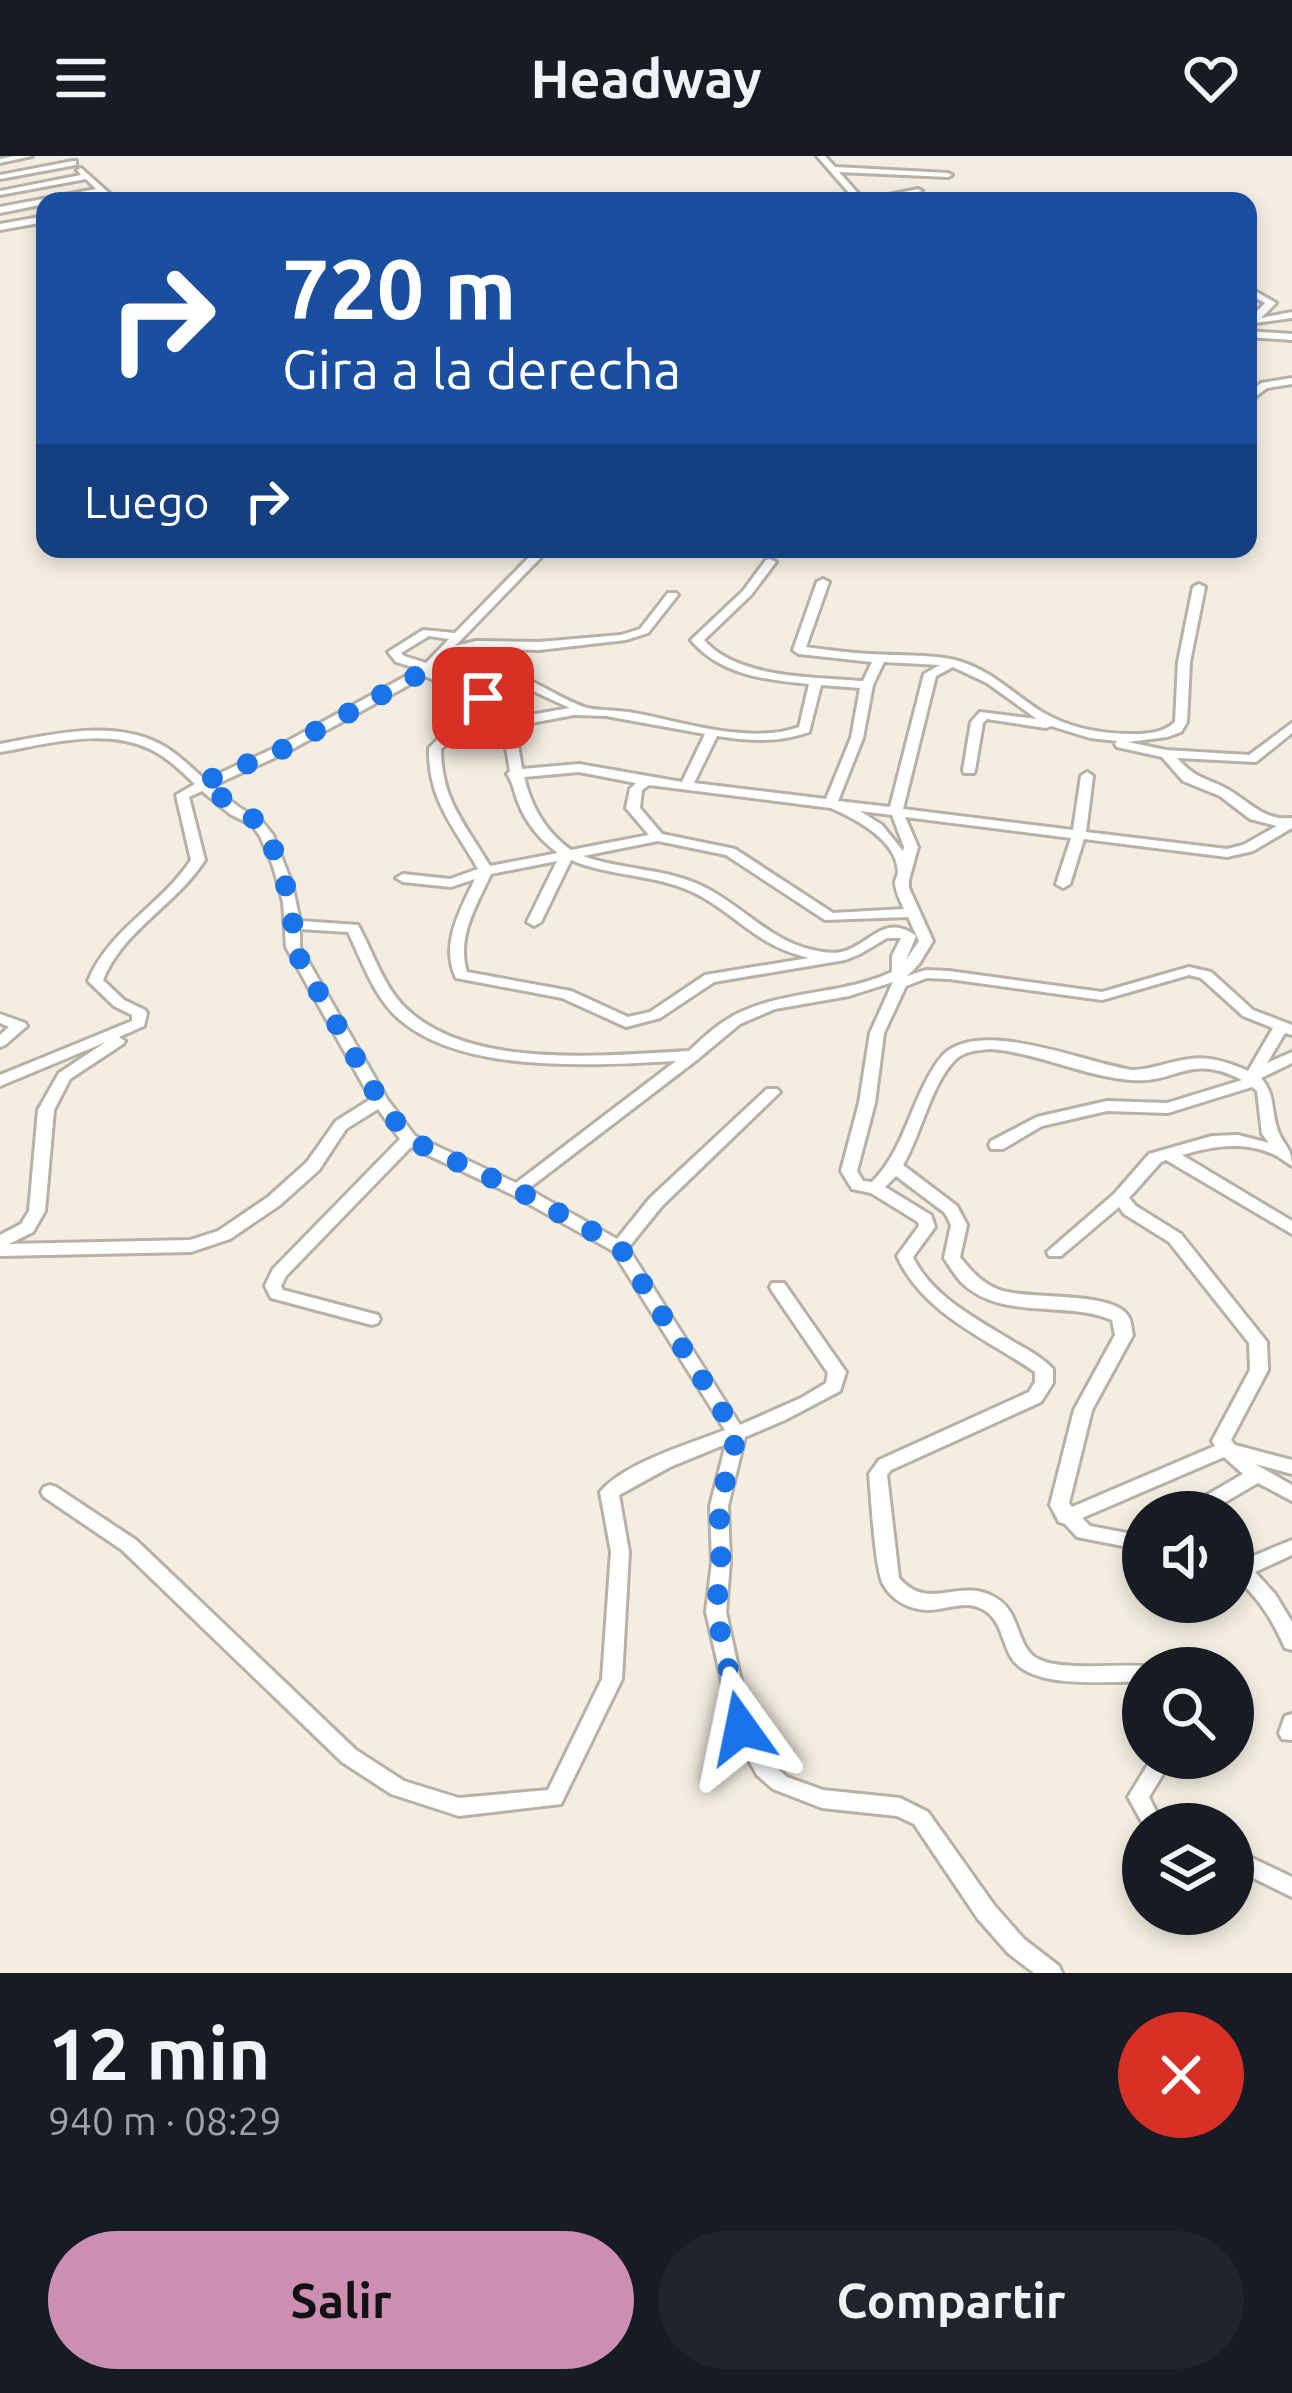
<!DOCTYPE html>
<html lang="es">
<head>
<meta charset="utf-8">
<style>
	body { margin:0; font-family:Ubuntu,sans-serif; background:#20242c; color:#f1f3f6; height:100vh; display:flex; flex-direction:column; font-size:45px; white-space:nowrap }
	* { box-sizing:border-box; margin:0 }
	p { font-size:39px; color:#9ea1a6 }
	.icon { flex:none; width:66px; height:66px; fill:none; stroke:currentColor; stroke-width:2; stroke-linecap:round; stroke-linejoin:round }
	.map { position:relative; height:1817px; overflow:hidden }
	.sheet { display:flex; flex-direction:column; background:#171b24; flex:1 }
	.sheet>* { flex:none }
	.hud { position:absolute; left:36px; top:36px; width:1221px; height:366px; border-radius:24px; box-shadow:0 6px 18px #0003; background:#1a4fa0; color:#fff; overflow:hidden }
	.controls { position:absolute; left:1122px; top:1335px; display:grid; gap:24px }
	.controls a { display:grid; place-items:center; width:132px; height:132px; border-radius:50%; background:#171b24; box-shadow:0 6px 18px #0003; font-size:60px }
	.pin { position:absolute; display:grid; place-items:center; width:102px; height:102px; color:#fff; margin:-51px; border-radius:24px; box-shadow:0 6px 18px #0006 }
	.me { position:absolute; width:132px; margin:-66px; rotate:348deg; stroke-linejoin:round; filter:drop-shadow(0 0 9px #0008) }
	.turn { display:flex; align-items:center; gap:42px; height:252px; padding:0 48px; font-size:54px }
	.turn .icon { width:156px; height:156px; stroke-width:2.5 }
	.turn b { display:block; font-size:84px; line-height:102px }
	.then { display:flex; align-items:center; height:114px; padding:0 48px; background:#0003; gap:24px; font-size:45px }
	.round { display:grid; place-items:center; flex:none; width:126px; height:126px; border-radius:63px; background:#20242c }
	.head { display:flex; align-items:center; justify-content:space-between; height:204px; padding:0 48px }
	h1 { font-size:72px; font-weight:600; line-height:90px }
	.cta { display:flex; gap:24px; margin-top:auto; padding:24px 48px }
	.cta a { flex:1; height:138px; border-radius:72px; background:#cc8fb3; color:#111; font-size:48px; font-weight:600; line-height:138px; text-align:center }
	.cta a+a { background:#20242c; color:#f1f3f6 }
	header { display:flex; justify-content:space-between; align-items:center; height:156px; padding:0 48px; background:#171b24; font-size:54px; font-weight:600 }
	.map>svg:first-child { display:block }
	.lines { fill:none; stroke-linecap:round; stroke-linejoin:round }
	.minor-casing { stroke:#b7b1a6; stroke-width:6 }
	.minor { fill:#fff; fill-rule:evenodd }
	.route { stroke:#1a73e8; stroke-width:21; stroke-dasharray:0 37.8 }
</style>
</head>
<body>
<header><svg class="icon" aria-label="menu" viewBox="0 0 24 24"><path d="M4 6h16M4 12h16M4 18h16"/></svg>Headway<svg class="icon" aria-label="heart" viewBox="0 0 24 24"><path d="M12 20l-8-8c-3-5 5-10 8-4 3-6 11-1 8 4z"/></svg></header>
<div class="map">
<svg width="1292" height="1817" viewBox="0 0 1292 1817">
	<rect width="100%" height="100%" fill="#f4eee2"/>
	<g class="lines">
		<defs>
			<g id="minor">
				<polygon points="14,0 32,0 0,7 0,3"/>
				<polygon points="817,0 825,0 835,11 948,17 952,19 948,21 839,16 864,44 918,33 922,35 881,45 856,45"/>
				<polygon points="73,5 76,5 76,9 0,23 0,19"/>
				<polygon points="81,12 118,45 109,45 101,37 59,45 45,45 45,48 0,57 0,51 96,33 86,23 0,39 0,35 81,19 77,14"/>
				<polygon points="45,60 45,66 0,74 0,68"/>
				<polygon points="1248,131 1276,147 1261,162 1292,156 1292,162 1248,168 1248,164 1265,147 1248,138"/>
				<polygon points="1248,175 1292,178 1292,184 1248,181"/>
				<polygon points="1292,222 1292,228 1267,232 1248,246 1248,238 1261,227"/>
				<path d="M537,393h12l-94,97 21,-5 63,1 82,-7 19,-6 28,-36h8l2,2 -30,38 -22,7 -87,10 -63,-1 -30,7 -13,14 71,35 9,13 57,-10 -63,-29 -2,-3 6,-4c25,9 53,29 76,36 15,3 32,2 47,5 50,9 116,32 165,14l10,-43c-43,-4 -89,-9 -118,-44l52,-49 23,-31 4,-1 6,3 -25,33 -47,45c33,39 112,37 159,41l9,-19 -73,-8 -6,-4 24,-68 6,-3 6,3 -23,65c21,3 43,6 65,7 28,2 56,0 84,6 35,9 57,33 87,52 27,16 59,22 90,22 16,0 31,-1 43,-12l3,-60 15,-75 6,-3 6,3 -15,75 -3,60 -6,10 -14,5 -39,5 38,8 83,5 43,-32v10l-36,29 -79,-4c21,23 27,18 52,32 22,13 35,31 63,28v10l-39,23 -26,6 -143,-18 -14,45 -7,4 -7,-4 15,-46 -166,-21 13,30 -9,33v8l24,53 -14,23 -12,12 19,-6 23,1 153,21 87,-25 22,5 42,38 39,15v10l-7,-2 -18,30 25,-11v11l-31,15c14,16 10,31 16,50 5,17 15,18 15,38 -5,-3 -10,-7 -15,-10 -31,-16 -64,-10 -95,-1l110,66v13l-126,-74 -5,2 -32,36 7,8 45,28 86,108 1,28 -37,70 4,5 57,15v14l-37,-10 37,21v16l-34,-18 -50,29h-24l2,-5 57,-33 -19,-17 -142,61 8,8 53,10v14l-66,-13 -12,-13 -6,-2 -9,-17 24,-95 41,-75 -3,-15c-47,-20 -112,1 -151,-38 -6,-7 -12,-16 -17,-24l7,-33 -6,-12 -49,-37 -11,11 46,28 4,12 -22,30c19,40 64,62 101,85 14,8 28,15 39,27v14l-12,19 -150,68 -4,5 12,103c30,35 60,-2 97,20 25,14 20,50 42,61 23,12 78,5 105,7l6,2h-6v14c-35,-2 -112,9 -132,-25 -9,-16 -10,-37 -27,-47 -17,-11 -36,-1 -55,0 -18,0 -37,-9 -46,-26 -8,-15 -12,-88 -14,-110l10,-14 150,-68 6,-10v-10c-49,-34 -112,-58 -138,-116l22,-30 -1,-4 -47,-29 -19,-4 -11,-18 18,-68 11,-70 23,-51 -44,14 -74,13 -35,15 -42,35 -170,130 89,50 33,-41 117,-109h10l3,3 -3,3 -115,111 -34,42 112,177 61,-27 25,-15 2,-10 -56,-82 -2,-4 2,-4h12l62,89 -6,19 -55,29 -40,17 -17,69 2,56 -4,50 25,115 20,36 16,14 36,13 77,8 28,14 66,93 30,34 35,27 3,7h-28l-26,-20 -30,-34 -64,-95 -17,-8 -75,-8 -49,-19 -16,-14 -23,-41 -28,-122 6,-50 -2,-56 16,-62 -56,23 -51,28 10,57 -7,127 -61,125 -102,12 -68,-22 -49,-32 -220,-212 -78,-53 -3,-5 3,-5 6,-2 6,2 80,53 220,210 48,31 55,17 89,-8 54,-111 9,-127 -11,-60c26,-30 87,-47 125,-62l-112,-179 -102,-57 -100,-47 -125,129 -5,10 2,4 95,25 2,4 -2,4 -6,2 -101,-27 -6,-12 8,-17 127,-130 -22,-30 -32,20 -27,41 -39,35 -50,34 -39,13 -191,4v-21l21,-11 8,-13 9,-101 21,-37 47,-31 -106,44v-11l132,-54v-6l-18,-9 -26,-25c21,-52 73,-75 103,-121l-15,-65 19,-11c-14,-13 -28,-27 -45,-35 -45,-22 -103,-5 -150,3v-8c51,-9 111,-25 160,0 17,9 31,23 45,36l72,-33 142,-78 -23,-7 -8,-10 35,-22 32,3zM429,480l20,3 -23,24 -22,-7 -3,-3zM884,506l56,3 -16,9 -34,133 -52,-6 25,-63 10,-53zM953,511l34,16 50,36 -57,-7 -9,10 -8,48 1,3h10l1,-3 8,-47 4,-4 59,9 5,-2 39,12 27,3 -2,3 2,3 45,10 21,24 37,15 30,23 27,7 -34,19 -16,4 -141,-17 7,-56 -6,-4 -6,4 -8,54 -170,-21 33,-133zM425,520l54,25 10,8 -44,23 -16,16c-1,53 25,78 49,121l-28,10 -47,-5 -7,4 7,4 48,5 24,-8c-15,31 -35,66 -19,99l106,20 64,29 34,-9 54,-36 131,-22 15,-6 27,-16h14l-9,18v16c-47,22 -101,18 -149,39 -21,9 -38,25 -54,40 -82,4 -213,19 -279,-39 -26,-22 -36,-58 -52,-87l-58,-4 -8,-37 -19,-49 -12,-15 -21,-12 -28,-22 73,-33zM821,529l39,3 -9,50 -25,61 -132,-16 23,-47c32,5 61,7 92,-4zM497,559l4,3 9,53 -3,3c6,8 7,18 11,28 8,21 22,38 40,51l-68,13c-24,-41 -49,-66 -49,-117l12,-11zM574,559l32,1 99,18 -23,48 -103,-18 -57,5 -7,-43zM579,616l57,11 -6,6 -4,19 23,27 -78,15c-26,-19 -39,-42 -47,-73zM649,629l182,23c25,11 66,32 67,64 0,3 -2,6 -3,9 0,10 5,19 9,28l-71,4 -98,-64 -73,-15 -22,-26 2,-18zM202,635l28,23 22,11 8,11 13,30 10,36 3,45 85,152 -35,22 -29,41 -39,35 -50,34 -28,9 -181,4 24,-12 12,-21 9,-101 16,-31 53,-35 2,-3 -6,-4 25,-11 3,-13 -2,-3 -21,-10 -21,-20c20,-50 73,-75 102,-120l-16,-63zM860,655l32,4 12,32 -1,4 -21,-26zM658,685l68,14 99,65 83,-3 11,24 -13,19 10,-24c-33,-24 -46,10 -75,16 -9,2 -20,0 -28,-2 -44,-9 -73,-47 -113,-65 -37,-17 -79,-15 -117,-29zM571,704c37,16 80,14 117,30 29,12 51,35 78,51 13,8 28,13 43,17l-104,17 -55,37 -22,5 -57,-26 -104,-19c-11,-34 10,-68 24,-98l66,-13 -30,61 7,4 7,-4zM300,773l48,3c14,29 26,65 51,87 64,56 197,46 277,42l-160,122 -101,-47 -28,-37 -87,-152zM1189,819l12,3 42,38 30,12 -25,43c-18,-8 -38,-15 -58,-12 -20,2 -38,11 -58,11 -46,-7 -150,-52 -188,-16 -8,8 -15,21 -20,31 -17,34 -25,70 -52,97l-9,-1 -6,-10 18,-68 9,-70 22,-47 21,-8 22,1 153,21zM991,893c48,4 92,27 140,31 46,4 58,-28 111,0l-75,23 -60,-2 -70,16 -46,24 -2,4 2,4h12l39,-23 65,-15 61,2 84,-26 5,4 5,43 7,9 -31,-8 -26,1 -63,18 -35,40 -67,58 2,4h12l58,-49 5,7 45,28 80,101 1,27 -38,71 3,5 -143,61 -3,-4 23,-93 41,-75c-2,-6 -1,-14 -5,-19 -15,-26 -103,-15 -131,-27 -16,-7 -26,-18 -37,-32l7,-32 -10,-19 -54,-41c17,-28 29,-83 52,-105 9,-9 23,-10 36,-11z"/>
				<polygon points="0,858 25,867 27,870 5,889 0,891 0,879 9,871 0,867"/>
				<path d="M1292,1384v15l-37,17 20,22 17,28v28l-7,-2c-13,-29 -27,-52 -52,-72v-17l8,2z"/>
				<polygon points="1292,1558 1292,1584 1282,1583 1279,1577 1285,1560"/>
				<polygon points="1152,1602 1173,1602 1149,1641 1156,1655 1166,1662 1169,1668 1143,1668 1128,1641"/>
				<polygon points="1233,1693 1292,1721 1292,1741 1233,1712"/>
			</g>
		</defs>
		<use href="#minor" class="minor-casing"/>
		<use href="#minor" class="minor"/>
	</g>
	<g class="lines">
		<path class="route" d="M483,542l-58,-27 -144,79 -80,33c17,14 39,24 55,38 21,18 42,100 37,126l87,154 30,39 107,50 102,56 118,189 -18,71 2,56 -5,50 25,116"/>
	</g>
</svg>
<div class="controls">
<a><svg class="icon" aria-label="sound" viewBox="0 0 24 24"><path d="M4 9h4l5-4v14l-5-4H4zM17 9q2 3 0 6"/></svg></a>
<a><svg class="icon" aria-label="search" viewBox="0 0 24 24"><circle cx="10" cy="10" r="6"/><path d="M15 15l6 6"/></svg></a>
<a><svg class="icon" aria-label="layers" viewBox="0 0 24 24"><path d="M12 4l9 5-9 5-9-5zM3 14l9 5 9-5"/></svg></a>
</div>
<div class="pin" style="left:483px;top:542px;background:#d93025"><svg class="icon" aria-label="arrive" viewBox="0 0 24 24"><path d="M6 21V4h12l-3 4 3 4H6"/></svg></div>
<svg class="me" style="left:741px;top:1572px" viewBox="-20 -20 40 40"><path d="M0-17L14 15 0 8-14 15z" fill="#1a73e8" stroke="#fff" stroke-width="4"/></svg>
<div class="hud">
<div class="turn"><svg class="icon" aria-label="right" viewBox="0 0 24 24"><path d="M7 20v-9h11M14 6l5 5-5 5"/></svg><div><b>720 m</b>Gira a la derecha</div></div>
<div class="then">Luego<svg class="icon" aria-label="right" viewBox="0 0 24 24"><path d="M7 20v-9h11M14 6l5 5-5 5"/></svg></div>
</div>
</div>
<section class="sheet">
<div class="head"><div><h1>12 min</h1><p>940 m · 08:29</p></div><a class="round" style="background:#d93025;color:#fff"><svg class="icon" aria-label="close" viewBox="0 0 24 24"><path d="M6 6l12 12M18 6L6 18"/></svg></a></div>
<div class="cta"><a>Salir</a><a>Compartir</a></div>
</section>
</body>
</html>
